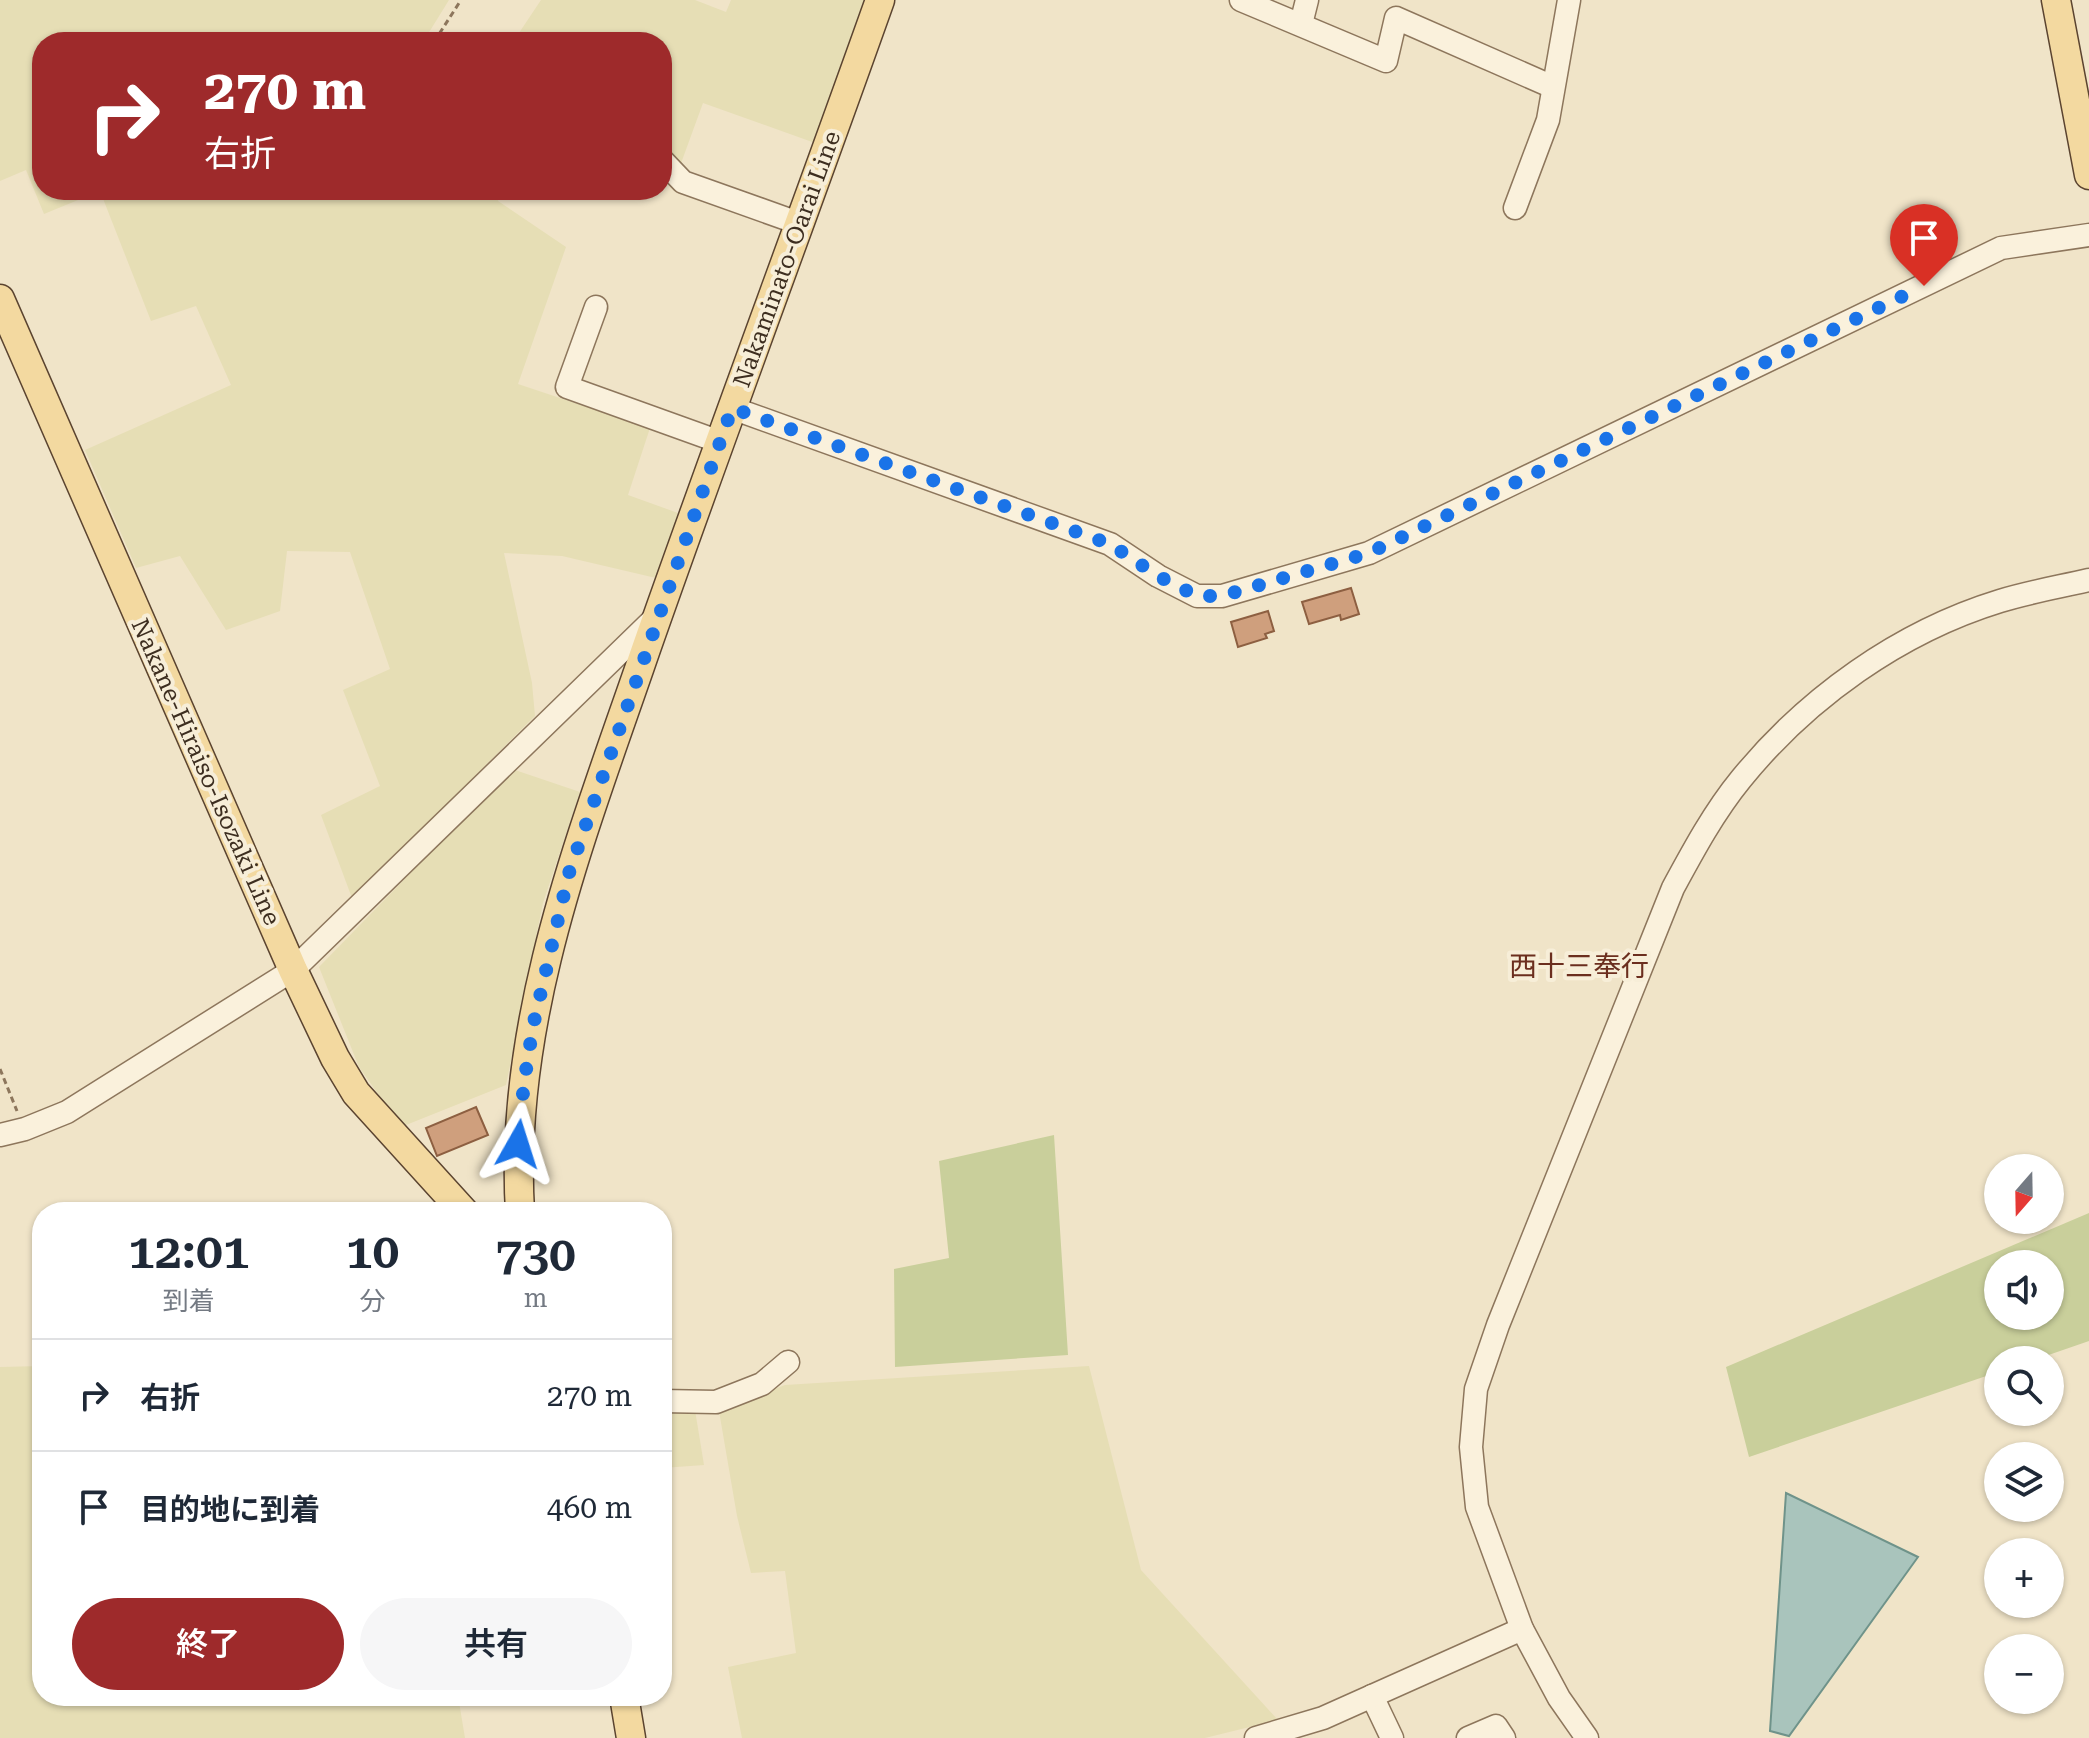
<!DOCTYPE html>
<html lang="ja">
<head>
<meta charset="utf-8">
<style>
	body { margin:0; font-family:"Roboto Serif","Noto Sans JP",serif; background:#f6f6f7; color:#1f2937; height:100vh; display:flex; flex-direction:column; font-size:30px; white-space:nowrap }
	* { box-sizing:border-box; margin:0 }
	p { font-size:26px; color:#747a83 }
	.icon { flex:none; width:44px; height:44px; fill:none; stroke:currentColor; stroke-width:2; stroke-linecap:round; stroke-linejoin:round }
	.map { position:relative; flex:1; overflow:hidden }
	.drawer { position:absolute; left:32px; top:1202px; width:640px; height:504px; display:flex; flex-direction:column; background:#fff; border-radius:32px; box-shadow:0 2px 6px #0004 }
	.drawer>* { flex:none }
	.hud { position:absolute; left:32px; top:32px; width:640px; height:168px; border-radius:32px; box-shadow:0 2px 6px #0004; background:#9e2a2b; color:#fff; overflow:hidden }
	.needle { width:52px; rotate:200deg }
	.fabs { position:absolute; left:1984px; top:1154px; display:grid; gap:16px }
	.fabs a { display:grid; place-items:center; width:80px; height:80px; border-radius:50%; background:#fff; box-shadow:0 2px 6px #0004; font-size:40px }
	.pin { position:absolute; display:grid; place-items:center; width:68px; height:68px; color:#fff; margin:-82px -34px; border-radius:50% 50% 50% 0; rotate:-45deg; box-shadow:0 0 8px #0007 }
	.pin .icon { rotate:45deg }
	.me { position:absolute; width:88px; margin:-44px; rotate:6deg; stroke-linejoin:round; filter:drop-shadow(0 0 6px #0008) }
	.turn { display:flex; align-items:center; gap:28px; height:168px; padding:0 40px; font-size:36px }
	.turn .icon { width:104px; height:104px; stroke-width:2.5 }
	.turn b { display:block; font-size:56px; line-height:68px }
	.eta { display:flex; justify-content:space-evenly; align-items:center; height:136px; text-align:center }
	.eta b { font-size:48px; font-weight:600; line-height:56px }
	.action { display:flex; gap:16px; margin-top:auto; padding:16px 40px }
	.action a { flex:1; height:92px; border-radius:48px; background:#9e2a2b; color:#fff; font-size:32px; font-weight:600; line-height:92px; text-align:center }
	.action a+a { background:#f6f6f7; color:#1f2937 }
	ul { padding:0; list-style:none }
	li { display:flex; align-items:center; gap:24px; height:112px; padding:0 40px; border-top:2px solid #e0e1e3 }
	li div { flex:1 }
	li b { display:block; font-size:30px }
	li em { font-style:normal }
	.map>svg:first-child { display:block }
	.farmland { fill:#e6deb5 }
	.green { fill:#c9cf9b; fill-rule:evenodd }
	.water { fill:#a9c4bc; stroke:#6f938a; stroke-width:2 }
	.building { fill:#cf9f7d; stroke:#8d5f41; stroke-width:2 }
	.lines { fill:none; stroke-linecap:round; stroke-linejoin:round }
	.minor-casing { stroke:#8d765c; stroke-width:25 }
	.major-casing { stroke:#5b4430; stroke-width:31 }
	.path { stroke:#8d765c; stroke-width:3; stroke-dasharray:6 4; stroke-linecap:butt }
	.minor { stroke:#faf1dc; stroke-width:22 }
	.major { stroke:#f3d9a0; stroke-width:28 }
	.route { stroke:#1a73e8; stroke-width:14; stroke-dasharray:0 25.2 }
	.labels { text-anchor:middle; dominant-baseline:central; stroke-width:8; stroke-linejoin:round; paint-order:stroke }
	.street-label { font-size:24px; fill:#3d2e20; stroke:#f7eed8 }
	.quarter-label { font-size:28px; fill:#6b2e1e; stroke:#f7eed8 }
</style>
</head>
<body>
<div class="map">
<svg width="2089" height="1738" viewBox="0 0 2089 1738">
	<rect width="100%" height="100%" fill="#f0e4c8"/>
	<g class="farmland">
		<polygon points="0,0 449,0 423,42 42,42 42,190 503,190 498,201 566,247 518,384 650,428 628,495 678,513 656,578 562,556 504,553 532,683 535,716 352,898 321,815 380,786 343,690 390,669 350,552 287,551 280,611 226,630 180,556 136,568 85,450 231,385 196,306 151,321 100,191 44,214 26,170 0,181"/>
		<polygon points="541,0 695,0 726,12 731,0 865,0 815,143 703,103 680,166 662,145 662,42 513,42"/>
		<polygon points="512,769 580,792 543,903 506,1085 401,1127 359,1067 319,967"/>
		<polygon points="42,1366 42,1696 458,1696 465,1738 0,1738 0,1367"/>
		<polygon points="1089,1366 1141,1570 1278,1720 1205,1738 742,1738 728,1667 796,1653 785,1571 751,1573 737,1516 719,1411 785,1385"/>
		<polygon points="695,1410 704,1465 662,1468 662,1411"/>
	</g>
	<g class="green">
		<polygon points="1054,1135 1068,1355 895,1367 894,1269 949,1258 939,1161"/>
		<path d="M2089,1213v128l-55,19h-36v12l-249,85 -23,-90zM1998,1264h52v52h-52z"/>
	</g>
	<polygon class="water" points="1786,1493 1918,1557 1789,1736 1770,1731"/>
	<g class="building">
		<polygon points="1351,588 1359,614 1341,620 1340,615 1309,624 1302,602"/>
		<polygon points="1268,611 1274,631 1265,634 1267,638 1238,647 1231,622"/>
		<polygon points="476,1107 488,1135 437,1156 426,1128"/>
	</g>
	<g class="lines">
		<defs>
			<g id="minor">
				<polyline points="1241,0 1386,61 1396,18 1553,87"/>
				<polyline points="1301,24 1307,0"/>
				<polyline points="662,160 683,182 801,224"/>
				<polyline points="1515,208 1548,120 1569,0"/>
				<polyline points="596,307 567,387 720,442"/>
				<polyline points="732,408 1110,544 1158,576 1197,596 1222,596 1369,553 2001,248 2089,235"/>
				<polyline points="0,1135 25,1129 67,1112 293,970 655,618"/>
				<polyline points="662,1401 716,1402 762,1384 788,1362"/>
				<polyline points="1372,1696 1392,1738"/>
				<polyline points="1256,1738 1323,1718 1522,1629"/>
				<polyline points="1468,1738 1496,1726 1504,1738"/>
				<path d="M1587,1738l-28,-40 -37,-69 -45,-122 -6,-60 5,-58 22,-64 175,-437c20,-37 41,-76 68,-109 66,-81 158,-147 259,-178 29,-9 59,-14 89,-21"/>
			</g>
			<g id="major">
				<polyline points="2056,0 2089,175"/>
				<polyline points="0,299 293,970 335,1058 356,1093 464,1212"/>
				<path d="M520,1212c-12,-195 64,-382 126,-563 76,-217 157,-432 234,-649"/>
				<polyline points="624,1696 631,1738"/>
			</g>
		</defs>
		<use href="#minor" class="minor-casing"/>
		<use href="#major" class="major-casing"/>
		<g class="path">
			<polyline points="434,42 461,0"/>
			<polyline points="0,1069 17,1111"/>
		</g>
		<use href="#minor" class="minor"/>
		<use href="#major" class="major"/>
	</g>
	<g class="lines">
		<polyline class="route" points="518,1144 524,1083 533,1026 569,873 732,408 1110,544 1158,576 1197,596 1222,596 1369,553 1924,286"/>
	</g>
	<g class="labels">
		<g class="street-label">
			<text transform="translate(787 259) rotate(-70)">Nakaminato-Oarai Line</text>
			<text transform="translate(206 772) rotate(66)">Nakane-Hiraiso-Isozaki Line</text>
		</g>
		<g class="quarter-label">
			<text x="1579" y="966">西十三奉行</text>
		</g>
	</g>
</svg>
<div class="fabs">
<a><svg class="needle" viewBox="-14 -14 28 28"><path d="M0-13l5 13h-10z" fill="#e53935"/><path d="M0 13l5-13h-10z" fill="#747a83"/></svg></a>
<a><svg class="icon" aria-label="sound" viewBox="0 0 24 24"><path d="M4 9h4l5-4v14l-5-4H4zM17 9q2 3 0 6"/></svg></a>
<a><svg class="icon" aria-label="search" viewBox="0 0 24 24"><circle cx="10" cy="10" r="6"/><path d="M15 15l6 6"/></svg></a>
<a><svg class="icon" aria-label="layers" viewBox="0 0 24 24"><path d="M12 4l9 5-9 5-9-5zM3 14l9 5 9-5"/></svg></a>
<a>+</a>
<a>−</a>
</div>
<div class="pin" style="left:1924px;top:286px;background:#d93025"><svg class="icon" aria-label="arrive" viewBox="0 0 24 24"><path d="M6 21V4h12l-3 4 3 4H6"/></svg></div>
<svg class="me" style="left:518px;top:1144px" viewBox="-20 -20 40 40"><path d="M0-17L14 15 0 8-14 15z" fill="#1a73e8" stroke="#fff" stroke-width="4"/></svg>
<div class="hud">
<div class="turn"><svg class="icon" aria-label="right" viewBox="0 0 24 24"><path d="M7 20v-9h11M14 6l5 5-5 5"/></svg><div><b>270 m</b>右折</div></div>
</div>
<section class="drawer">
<div class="eta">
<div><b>12:01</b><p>到着</p></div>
<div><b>10</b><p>分</p></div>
<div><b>730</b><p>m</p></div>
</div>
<ul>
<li><svg class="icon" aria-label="right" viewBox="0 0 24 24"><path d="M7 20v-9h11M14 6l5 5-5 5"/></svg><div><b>右折</b></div><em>270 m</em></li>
<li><svg class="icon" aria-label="arrive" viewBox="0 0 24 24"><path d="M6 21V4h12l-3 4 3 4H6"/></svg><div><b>目的地に到着</b></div><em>460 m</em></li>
</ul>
<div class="action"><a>終了</a><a>共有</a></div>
</section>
</div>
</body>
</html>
